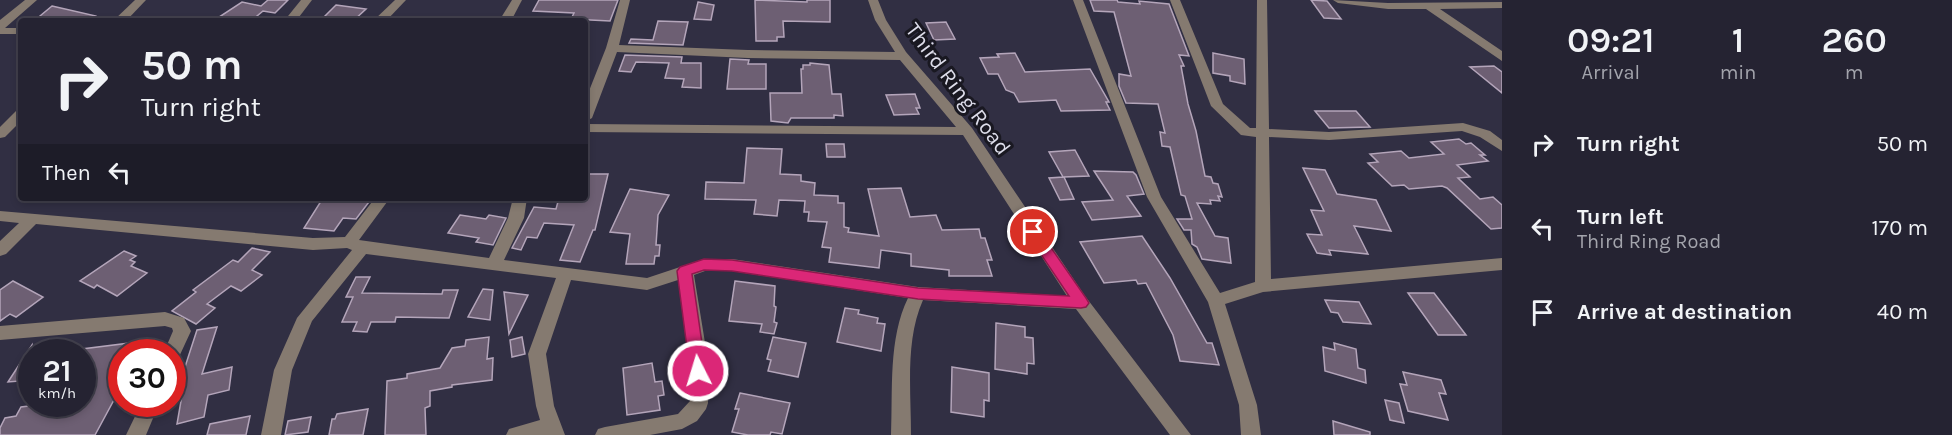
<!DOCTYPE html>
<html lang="en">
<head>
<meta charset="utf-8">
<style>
	body { margin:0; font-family:Karla,sans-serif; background:#312f3e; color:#f1f3f6; height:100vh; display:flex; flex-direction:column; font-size:22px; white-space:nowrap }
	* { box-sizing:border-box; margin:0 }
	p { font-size:20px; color:#a3a4ac }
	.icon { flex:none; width:33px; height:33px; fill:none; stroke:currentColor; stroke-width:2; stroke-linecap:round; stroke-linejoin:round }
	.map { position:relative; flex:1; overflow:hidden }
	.sheet { display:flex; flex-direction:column; background:#252332; width:450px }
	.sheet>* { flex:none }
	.banner { position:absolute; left:18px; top:18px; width:570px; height:183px; border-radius:6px; box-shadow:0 3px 9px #0003,0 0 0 2px #42404d; background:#252332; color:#f1f3f6; overflow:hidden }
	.speed { position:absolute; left:18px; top:339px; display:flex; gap:12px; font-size:30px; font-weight:700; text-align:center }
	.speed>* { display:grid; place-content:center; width:78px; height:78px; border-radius:50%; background:#252332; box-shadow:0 3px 9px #0003,0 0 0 2px #42404d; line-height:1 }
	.speed small { font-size:15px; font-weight:400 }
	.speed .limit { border:9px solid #d22; background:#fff; color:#111 }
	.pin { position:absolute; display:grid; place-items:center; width:51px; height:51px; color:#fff; margin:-26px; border:3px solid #fff; border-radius:50%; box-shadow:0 2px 6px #0007 }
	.me { position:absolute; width:66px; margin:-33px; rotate:355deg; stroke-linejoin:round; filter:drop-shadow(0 0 4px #0008) }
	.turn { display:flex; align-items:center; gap:21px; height:126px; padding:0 24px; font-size:27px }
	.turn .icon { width:78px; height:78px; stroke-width:2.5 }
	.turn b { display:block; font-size:42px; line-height:51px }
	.then { display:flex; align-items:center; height:57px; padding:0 24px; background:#0003; gap:12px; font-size:22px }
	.eta { display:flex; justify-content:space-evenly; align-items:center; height:102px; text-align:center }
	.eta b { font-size:36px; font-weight:600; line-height:42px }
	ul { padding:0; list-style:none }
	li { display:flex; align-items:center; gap:18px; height:84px; padding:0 24px }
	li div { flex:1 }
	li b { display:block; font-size:22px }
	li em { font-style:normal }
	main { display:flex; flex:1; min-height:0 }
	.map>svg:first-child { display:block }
	.building { fill:#6d5f73; stroke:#b4a5ba; stroke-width:1.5 }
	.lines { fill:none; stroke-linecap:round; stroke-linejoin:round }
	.minor { fill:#857a70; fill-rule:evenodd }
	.route { fill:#db2777; stroke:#8e194d; stroke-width:1.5 }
	.labels { text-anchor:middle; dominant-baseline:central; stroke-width:6; stroke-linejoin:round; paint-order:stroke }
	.street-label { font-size:22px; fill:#ddddea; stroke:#191821 }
</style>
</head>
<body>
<main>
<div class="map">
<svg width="1502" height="435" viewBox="0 0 1502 435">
	<rect width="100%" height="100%" fill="#312f43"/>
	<g class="building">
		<polygon points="268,0 288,0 275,13 263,11 251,21 213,21 242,2 261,6"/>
		<polygon points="539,0 618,0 610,21 571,19 574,13 533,11"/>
		<polygon points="755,0 807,2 807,0 830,0 830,22 783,21 784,37 777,37 777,41 756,41"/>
		<polygon points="1090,0 1117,0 1118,2 1140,4 1139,1 1169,4 1189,56 1179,55 1184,66 1181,66 1188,104 1196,131 1205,176 1211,177 1213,183 1218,184 1222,197 1218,196 1220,201 1210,200 1211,204 1197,203 1215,236 1228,238 1231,263 1202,259 1197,247 1192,244 1191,230 1184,230 1177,219 1192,219 1185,196 1181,195 1170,147 1162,146 1160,132 1165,133 1158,104 1126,103 1119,86 1119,74 1131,76 1114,12 1094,11"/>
		<polygon points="1311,0 1327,1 1341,19 1324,18"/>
		<polygon points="698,2 714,5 711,20 694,19"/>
		<polygon points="336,5 366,9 353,21 320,21"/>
		<polygon points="52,6 96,16 96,21 34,21"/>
		<polygon points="658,21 688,22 683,45 629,43 631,39 653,40"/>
		<polygon points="946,22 955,39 934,40 926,23"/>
		<polygon points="1015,53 1025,72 1090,69 1109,102 1106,102 1110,110 1061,111 1056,100 1019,102 1014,93 1006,90 998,74 988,74 980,58 999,57 997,54"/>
		<polygon points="1213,53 1244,59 1245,84 1230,81 1230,76 1213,73"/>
		<polygon points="625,55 682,57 681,63 701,63 701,88 682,87 684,79 665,78 669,63 636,62 631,72 619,71"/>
		<polygon points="730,59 749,60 748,64 766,64 766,89 727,89"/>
		<polygon points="810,63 829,65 832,94 841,94 843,116 834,115 834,118 791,118 788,123 771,121 770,93 802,93 801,69 803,69 803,65 810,65"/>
		<polygon points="1494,66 1502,72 1502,93 1470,67"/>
		<polygon points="915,94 920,108 916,108 919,114 894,115 886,95"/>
		<polygon points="1315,111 1356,111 1370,127 1329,128"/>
		<polygon points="1459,139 1466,144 1471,143 1485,155 1480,155 1488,161 1457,165 1470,177 1458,178 1480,199 1493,197 1502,205 1502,228 1491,229 1447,188 1442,186 1409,189 1404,185 1392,186 1368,163 1378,162 1370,154 1401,151 1409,158 1444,154 1431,142"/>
		<polygon points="826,144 844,144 845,157 827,157"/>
		<polygon points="747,148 782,149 780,174 801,175 801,181 815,183 814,195 838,196 838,203 844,203 844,227 849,228 848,232 879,236 868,189 901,188 910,217 936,215 942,230 979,229 981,238 985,238 992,260 987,260 992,276 949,276 949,270 911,266 911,254 881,250 879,268 829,262 831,248 822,247 827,222 808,221 809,212 804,212 805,201 779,200 777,216 754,214 756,200 705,199 706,182 744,183"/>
		<polygon points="1075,150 1089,176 1064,177 1074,199 1060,200 1049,178 1063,177 1049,152"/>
		<polygon points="1303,168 1325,170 1337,194 1376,200 1391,231 1354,226 1368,254 1329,250 1331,255 1317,253 1307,234 1322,235 1311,210 1324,211"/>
		<polygon points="1094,171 1133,172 1136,175 1144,194 1127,196 1141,216 1092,220 1082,202 1113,200"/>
		<polygon points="585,174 608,174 595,230 593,230 580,262 560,260 574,225 544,223 537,238 527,237 521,250 512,248 534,207 556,209 559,198 585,198"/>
		<polygon points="630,189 669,195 658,215 656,245 660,245 659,256 655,256 654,264 626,264 630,234 610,232"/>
		<polygon points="323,198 372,198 356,219 343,218 334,231 304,228"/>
		<polygon points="460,215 486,219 489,215 506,218 493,245 476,242 479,238 448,233"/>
		<polygon points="1142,236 1170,278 1207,343 1212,343 1219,365 1180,361 1173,335 1146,283 1138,284 1136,280 1104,283 1080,242"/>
		<polygon points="252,248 270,252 252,270 262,275 241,291 231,286 207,304 215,308 196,324 172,311 196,292 193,290 233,260 238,262"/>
		<polygon points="124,251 136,256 130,260 135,262 131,266 147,273 117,296 97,285 94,288 80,281"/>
		<polygon points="356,277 370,277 362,293 442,294 443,290 458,290 449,318 396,317 395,322 371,322 367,332 353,331 357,322 342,322 353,297 346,297"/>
		<polygon points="13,281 43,297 16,317 10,314 0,321 0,290"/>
		<polygon points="735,281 775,286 774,306 776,307 774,322 777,323 774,334 760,332 762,324 729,321"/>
		<polygon points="483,289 493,290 490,320 468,317"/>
		<polygon points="504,292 528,295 509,334"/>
		<polygon points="1408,293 1434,293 1466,335 1438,335"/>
		<polygon points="1325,300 1359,302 1371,324 1343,322 1338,313 1331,312"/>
		<polygon points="845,308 859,310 858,314 878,318 877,323 885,324 881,351 837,342"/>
		<polygon points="996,323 1025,327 1025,337 1033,338 1034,364 1027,363 1027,374 995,369"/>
		<polygon points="217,327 202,374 232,367 229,390 208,395 204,417 177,424 186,372 183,373 197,330"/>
		<polygon points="489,337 487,359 493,358 492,380 452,385 452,387 430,391 430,406 425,408 426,435 385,435 387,381 407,378 407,374 440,368 452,348 465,346 466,340"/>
		<polygon points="522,337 525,354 512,357 510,340"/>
		<polygon points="773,337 806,343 798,377 768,371 771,360 767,359"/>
		<polygon points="154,340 148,352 122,352 122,385 95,435 0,435 0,428 5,418 16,416 21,407 45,404 82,404 82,349"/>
		<polygon points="1334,343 1356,349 1358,368 1365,370 1366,383 1325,371 1323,347 1335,350"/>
		<polygon points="32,345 32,380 8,382"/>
		<polygon points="652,363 655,382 662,381 664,395 658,396 660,410 627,415 623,368"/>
		<polygon points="952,367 989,373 989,401 984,400 984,417 951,412"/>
		<polygon points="1403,372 1441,380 1446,394 1439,393 1448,420 1408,411 1400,384 1407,385"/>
		<polygon points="740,393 790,403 782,434 771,432 770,435 748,435 732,432 739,409 735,409"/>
		<polygon points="1385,400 1399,403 1404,423 1390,420"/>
		<polygon points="368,409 363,435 329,435 332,419 335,419 337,414"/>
		<polygon points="250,416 246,435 207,435 210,424"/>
		<polygon points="311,417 308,432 285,435 288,421"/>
		<polygon points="1333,421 1370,432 1370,435 1334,435"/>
	</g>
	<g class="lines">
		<g class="minor">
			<polygon points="25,0 37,0 5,28 21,28 21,34 0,34 0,20"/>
			<polygon points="135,0 146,0 126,21 113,21"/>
			<polygon points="301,0 312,0 296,21 284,21"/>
			<polygon points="395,0 406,0 386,21 373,21"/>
			<polygon points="512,0 522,0 511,21 499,21"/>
			<path d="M620,0h10l-11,45 129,5 147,2 -20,-32 -7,-20h10l8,20 20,32 66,76 113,168 106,139h-21l-94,-126 -153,-9c-18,40 -12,91 -12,135h-20c2,-45 -3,-96 17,-137l-176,-27h-27l-11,4 13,80 1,48 -2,6 -9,12 -15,8 -32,6h-55l3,-6 7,-2 73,-13 12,-13 -1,-46 -11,-75 -31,10 -76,-10 -25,74 8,52 11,29h-59l3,-6 31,-9 -4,-14 -8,-52 28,-76 -190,-24 -54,67 -20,49 -11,65h-20l13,-65 23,-52 55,-68 -5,-2 -34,2 -277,-26 -30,30 -6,2v-15l19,-18 -19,-2v-10l313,27 32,-1 30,-39h15l-31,42 130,18 19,-40 5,-20h14l-3,20 -20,42 143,18 57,-19h28l186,28 149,9 -104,-161 -378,-3v-8l371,3 -56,-67 -152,-2 -131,-6 -25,66 -7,4v-21l21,-53z"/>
			<polygon points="1073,0 1083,0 1161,197 1220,293 1255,282 1256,137 1241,135 1211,106 1170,0 1180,0 1223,104 1250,128 1256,128 1257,0 1267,0 1269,129 1329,132 1463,123 1490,131 1502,140 1502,151 1480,137 1462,131 1329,140 1269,137 1271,279 1502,258 1502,270 1263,292 1225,304 1257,405 1261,435 1241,435 1239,405 1208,302 1147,197"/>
			<polygon points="1333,0 1388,3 1502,2 1502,8 1440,9 1502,51 1502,61 1426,9 1388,9 1338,3"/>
			<polygon points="21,110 21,121 5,137 0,138 0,127 16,111"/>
			<polygon points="165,312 184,318 191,331 178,359 172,361 172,352 164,352 173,331 172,328 165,326 0,340 0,326"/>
			<polygon points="141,404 159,404 146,435 126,435"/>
		</g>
	</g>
	<polygon class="route" points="1033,228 1038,229 1086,298 1089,303 1086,307 1081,308 918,299 732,271 704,270 692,274 706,371 704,376 698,378 692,376 690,371 677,271 680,267 704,259 732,260 918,288 1069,296 1026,232"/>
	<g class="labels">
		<g class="street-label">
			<text transform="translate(958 89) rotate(53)">Third Ring Road</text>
		</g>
	</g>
</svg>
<div class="speed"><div>21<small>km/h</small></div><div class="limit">30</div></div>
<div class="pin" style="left:1033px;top:232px;background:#d93025"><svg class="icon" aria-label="arrive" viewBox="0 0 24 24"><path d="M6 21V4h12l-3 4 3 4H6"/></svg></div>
<svg class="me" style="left:698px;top:371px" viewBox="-20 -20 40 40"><circle r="17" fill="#db2777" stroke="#fff" stroke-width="3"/><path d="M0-11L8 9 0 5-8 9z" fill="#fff"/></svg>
<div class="banner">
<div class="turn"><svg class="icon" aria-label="right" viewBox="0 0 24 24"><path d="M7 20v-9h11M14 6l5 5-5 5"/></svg><div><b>50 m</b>Turn right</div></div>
<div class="then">Then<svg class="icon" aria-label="left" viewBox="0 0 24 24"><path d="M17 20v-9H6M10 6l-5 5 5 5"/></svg></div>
</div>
</div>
<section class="sheet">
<div class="eta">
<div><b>09:21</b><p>Arrival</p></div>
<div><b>1</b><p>min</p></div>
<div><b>260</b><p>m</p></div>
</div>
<ul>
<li><svg class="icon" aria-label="right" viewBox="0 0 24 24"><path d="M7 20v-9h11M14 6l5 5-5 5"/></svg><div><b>Turn right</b></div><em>50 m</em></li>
<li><svg class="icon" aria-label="left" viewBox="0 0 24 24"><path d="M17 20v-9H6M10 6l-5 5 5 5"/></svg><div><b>Turn left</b><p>Third Ring Road</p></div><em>170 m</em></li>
<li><svg class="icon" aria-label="arrive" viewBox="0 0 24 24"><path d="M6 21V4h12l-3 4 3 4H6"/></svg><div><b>Arrive at destination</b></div><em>40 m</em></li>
</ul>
</section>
</main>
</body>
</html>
